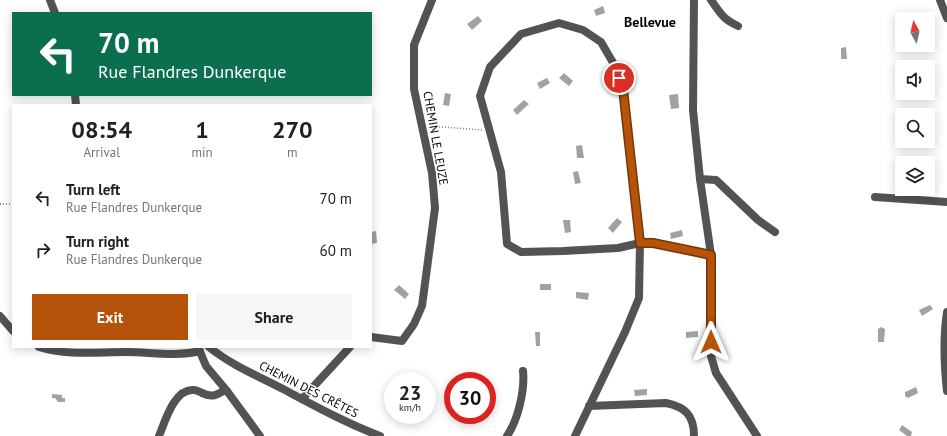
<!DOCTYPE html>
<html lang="en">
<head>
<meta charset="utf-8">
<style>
	body { margin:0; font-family:"PT Sans",sans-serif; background:#f6f6f6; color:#202124; height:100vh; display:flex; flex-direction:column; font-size:15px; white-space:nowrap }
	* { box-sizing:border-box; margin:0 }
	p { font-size:13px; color:#757577 }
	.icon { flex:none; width:22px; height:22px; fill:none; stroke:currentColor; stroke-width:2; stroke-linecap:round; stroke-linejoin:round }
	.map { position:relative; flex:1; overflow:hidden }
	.side { position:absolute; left:12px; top:104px; width:360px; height:244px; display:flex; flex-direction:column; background:#fff; border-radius:0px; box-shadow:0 2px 10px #0003 }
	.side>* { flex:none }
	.top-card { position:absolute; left:12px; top:12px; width:360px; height:84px; border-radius:0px; box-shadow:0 2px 10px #0003; background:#0b6e4f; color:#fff; overflow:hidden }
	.needle { width:26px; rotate:352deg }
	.tools { position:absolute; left:895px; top:12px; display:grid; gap:8px }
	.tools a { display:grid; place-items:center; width:40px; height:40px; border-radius:0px; background:#fff; box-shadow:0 2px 10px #0003; font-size:20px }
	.speed { position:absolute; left:384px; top:372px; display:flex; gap:8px; font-size:20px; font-weight:700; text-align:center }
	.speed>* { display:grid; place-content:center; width:52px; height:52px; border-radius:50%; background:#fff; box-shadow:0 2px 10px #0003; line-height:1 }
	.speed small { font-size:10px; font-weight:400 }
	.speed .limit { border:6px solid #d22; background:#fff; color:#111 }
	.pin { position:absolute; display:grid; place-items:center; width:34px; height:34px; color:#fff; margin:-17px; border:2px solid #fff; border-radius:50%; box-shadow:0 1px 4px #0007 }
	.me { position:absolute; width:44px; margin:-22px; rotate:0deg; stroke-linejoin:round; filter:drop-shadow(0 0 3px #0008) }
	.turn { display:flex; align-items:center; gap:14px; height:84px; padding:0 20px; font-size:18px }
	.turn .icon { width:52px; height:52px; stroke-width:2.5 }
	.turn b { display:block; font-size:28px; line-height:34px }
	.eta { display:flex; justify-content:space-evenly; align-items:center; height:68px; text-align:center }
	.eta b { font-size:24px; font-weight:700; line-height:28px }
	.primary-button { display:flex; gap:8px; margin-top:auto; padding:8px 20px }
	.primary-button a { flex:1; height:46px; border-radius:0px; background:#b45309; color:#fff; font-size:16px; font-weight:700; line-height:46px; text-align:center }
	.primary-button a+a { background:#f6f6f6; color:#202124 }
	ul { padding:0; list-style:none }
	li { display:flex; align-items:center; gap:12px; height:52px; padding:0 20px }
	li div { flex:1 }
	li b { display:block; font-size:15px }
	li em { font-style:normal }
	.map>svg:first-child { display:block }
	.water { fill:#a1a1a1 }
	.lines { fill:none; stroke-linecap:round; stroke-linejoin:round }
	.path { stroke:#757575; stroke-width:1.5; stroke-dasharray:1 2; stroke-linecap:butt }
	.minor { stroke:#535353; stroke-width:8 }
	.route-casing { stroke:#753606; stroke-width:10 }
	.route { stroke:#b45309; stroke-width:7 }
	.labels { text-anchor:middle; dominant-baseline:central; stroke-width:3; stroke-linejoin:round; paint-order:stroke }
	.street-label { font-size:12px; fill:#000; stroke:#fff }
	.quarter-label { font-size:14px; font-weight:bold; fill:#000; stroke:#fff }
</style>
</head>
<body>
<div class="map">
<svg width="947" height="436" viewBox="0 0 947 436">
	<rect width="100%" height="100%" fill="#fff"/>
	<g class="water">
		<polygon points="603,6 605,13 596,16 594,10"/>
		<polygon points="478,16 482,21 472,30 467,24"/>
		<polygon points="846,47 847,59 841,59 841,48"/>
		<polygon points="564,73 573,81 569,86 559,78"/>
		<polygon points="547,78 550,83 540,89 537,83"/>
		<polygon points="445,93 451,94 449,106 443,105"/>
		<polygon points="678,94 679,108 671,109 669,95"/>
		<polygon points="524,100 529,104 517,115 513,110"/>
		<polygon points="582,145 584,158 577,158 576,146"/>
		<polygon points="578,171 581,183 575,184 573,172"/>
		<polygon points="617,218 622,222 613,233 608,228"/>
		<polygon points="563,220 570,220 571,232 565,233"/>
		<polygon points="682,230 683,236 671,239 670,233"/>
		<polygon points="376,231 377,243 371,244 371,232"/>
		<rect x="540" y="284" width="11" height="6"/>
		<polygon points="399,285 409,294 405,299 394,290"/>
		<polygon points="576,292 589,293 588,300 576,298"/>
		<polygon points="930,305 933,309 922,316 919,310"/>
		<polygon points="881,327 885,329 884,342 878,342 878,329"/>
		<polygon points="698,331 698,337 686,338 686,332"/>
		<polygon points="535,332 540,332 540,346 536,346"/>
		<polygon points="916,387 918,393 908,398 905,396 905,392"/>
		<polygon points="647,389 647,395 635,396 634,390"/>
		<polygon points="52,394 62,395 62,398 65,398 65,402 58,402 55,398 52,398"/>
		<polygon points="902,425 912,432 911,436 907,436 899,430"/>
	</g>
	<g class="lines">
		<g class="path">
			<polyline points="430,126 482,130"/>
			<polyline points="0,204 13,204"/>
		</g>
		<g class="minor">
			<polyline points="50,0 55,13"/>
			<polyline points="694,0 693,110 700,179 711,255 711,356 716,373 757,436"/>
			<path d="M711,0c10,14 12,19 27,26"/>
			<polyline points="940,0 947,18"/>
			<polyline points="75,95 76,105"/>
			<polyline points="700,179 716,180 758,220 775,232"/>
			<polyline points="875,197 947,202"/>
			<path d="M947,312c-4,26 -3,52 0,79"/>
			<polyline points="0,316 13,331"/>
			<polyline points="371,337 402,341 414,324 422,306 435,208 432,173 414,89 414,45 432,0"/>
			<path d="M39,347c28,9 58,5 87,5 24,0 50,5 74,-1"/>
			<polyline points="198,347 206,366 227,391 260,436"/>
			<path d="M209,347c22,18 49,29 74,42 32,17 63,34 97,47"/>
			<polyline points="302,399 350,347"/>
			<path d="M589,406l77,-3c19,4 28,12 28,33"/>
			<path d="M159,436c6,-14 15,-48 35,-46 3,0 6,2 8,3 11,5 14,2 23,-3l2,1"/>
			<path d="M507,436c11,-16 18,-46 16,-65"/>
			<polyline points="575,436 625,332 639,298 640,243 623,89 615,66 601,42 583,30 559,23 521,34 490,67 480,96 501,172 507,244 521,252 563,251 618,248 640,243 653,243 711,255"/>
		</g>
	</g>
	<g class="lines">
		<defs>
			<polyline id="route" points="619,78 623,89 640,243 653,243 711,255 711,342"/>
		</defs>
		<use href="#route" class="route-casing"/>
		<use href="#route" class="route"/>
	</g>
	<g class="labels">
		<g class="street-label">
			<text transform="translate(436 138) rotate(80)">CHEMIN LE LEUZE</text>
			<text transform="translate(309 389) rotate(27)">CHEMIN DES CRÊTES</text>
		</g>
		<g class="quarter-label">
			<text x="650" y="22">Bellevue</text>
		</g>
	</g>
</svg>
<div class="tools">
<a><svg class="needle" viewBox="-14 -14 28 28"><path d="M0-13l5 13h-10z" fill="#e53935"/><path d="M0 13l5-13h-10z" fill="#757577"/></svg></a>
<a><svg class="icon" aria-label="sound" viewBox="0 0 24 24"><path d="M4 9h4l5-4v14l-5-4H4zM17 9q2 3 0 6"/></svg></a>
<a><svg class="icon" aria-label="search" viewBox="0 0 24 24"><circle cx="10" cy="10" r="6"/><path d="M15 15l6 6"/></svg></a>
<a><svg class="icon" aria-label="layers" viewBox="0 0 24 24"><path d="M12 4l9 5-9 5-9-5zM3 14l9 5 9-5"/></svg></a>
</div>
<div class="speed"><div>23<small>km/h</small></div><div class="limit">30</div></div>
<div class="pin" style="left:619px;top:78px;background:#d93025"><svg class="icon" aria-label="arrive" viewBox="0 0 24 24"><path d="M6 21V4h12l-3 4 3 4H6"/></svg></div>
<svg class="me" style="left:711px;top:342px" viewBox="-20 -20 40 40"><path d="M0-17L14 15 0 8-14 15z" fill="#b45309" stroke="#fff" stroke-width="4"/></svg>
<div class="top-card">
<div class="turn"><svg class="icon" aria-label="left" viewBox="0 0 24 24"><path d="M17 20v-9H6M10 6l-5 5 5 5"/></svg><div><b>70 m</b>Rue Flandres Dunkerque</div></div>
</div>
<section class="side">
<div class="eta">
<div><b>08:54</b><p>Arrival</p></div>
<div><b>1</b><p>min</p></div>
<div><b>270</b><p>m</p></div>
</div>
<ul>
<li><svg class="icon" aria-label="left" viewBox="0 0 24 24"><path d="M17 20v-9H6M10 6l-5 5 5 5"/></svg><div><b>Turn left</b><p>Rue Flandres Dunkerque</p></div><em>70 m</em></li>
<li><svg class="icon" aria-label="right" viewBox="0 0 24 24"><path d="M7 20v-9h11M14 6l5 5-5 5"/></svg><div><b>Turn right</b><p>Rue Flandres Dunkerque</p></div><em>60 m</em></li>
</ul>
<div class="primary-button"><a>Exit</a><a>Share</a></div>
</section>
</div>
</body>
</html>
